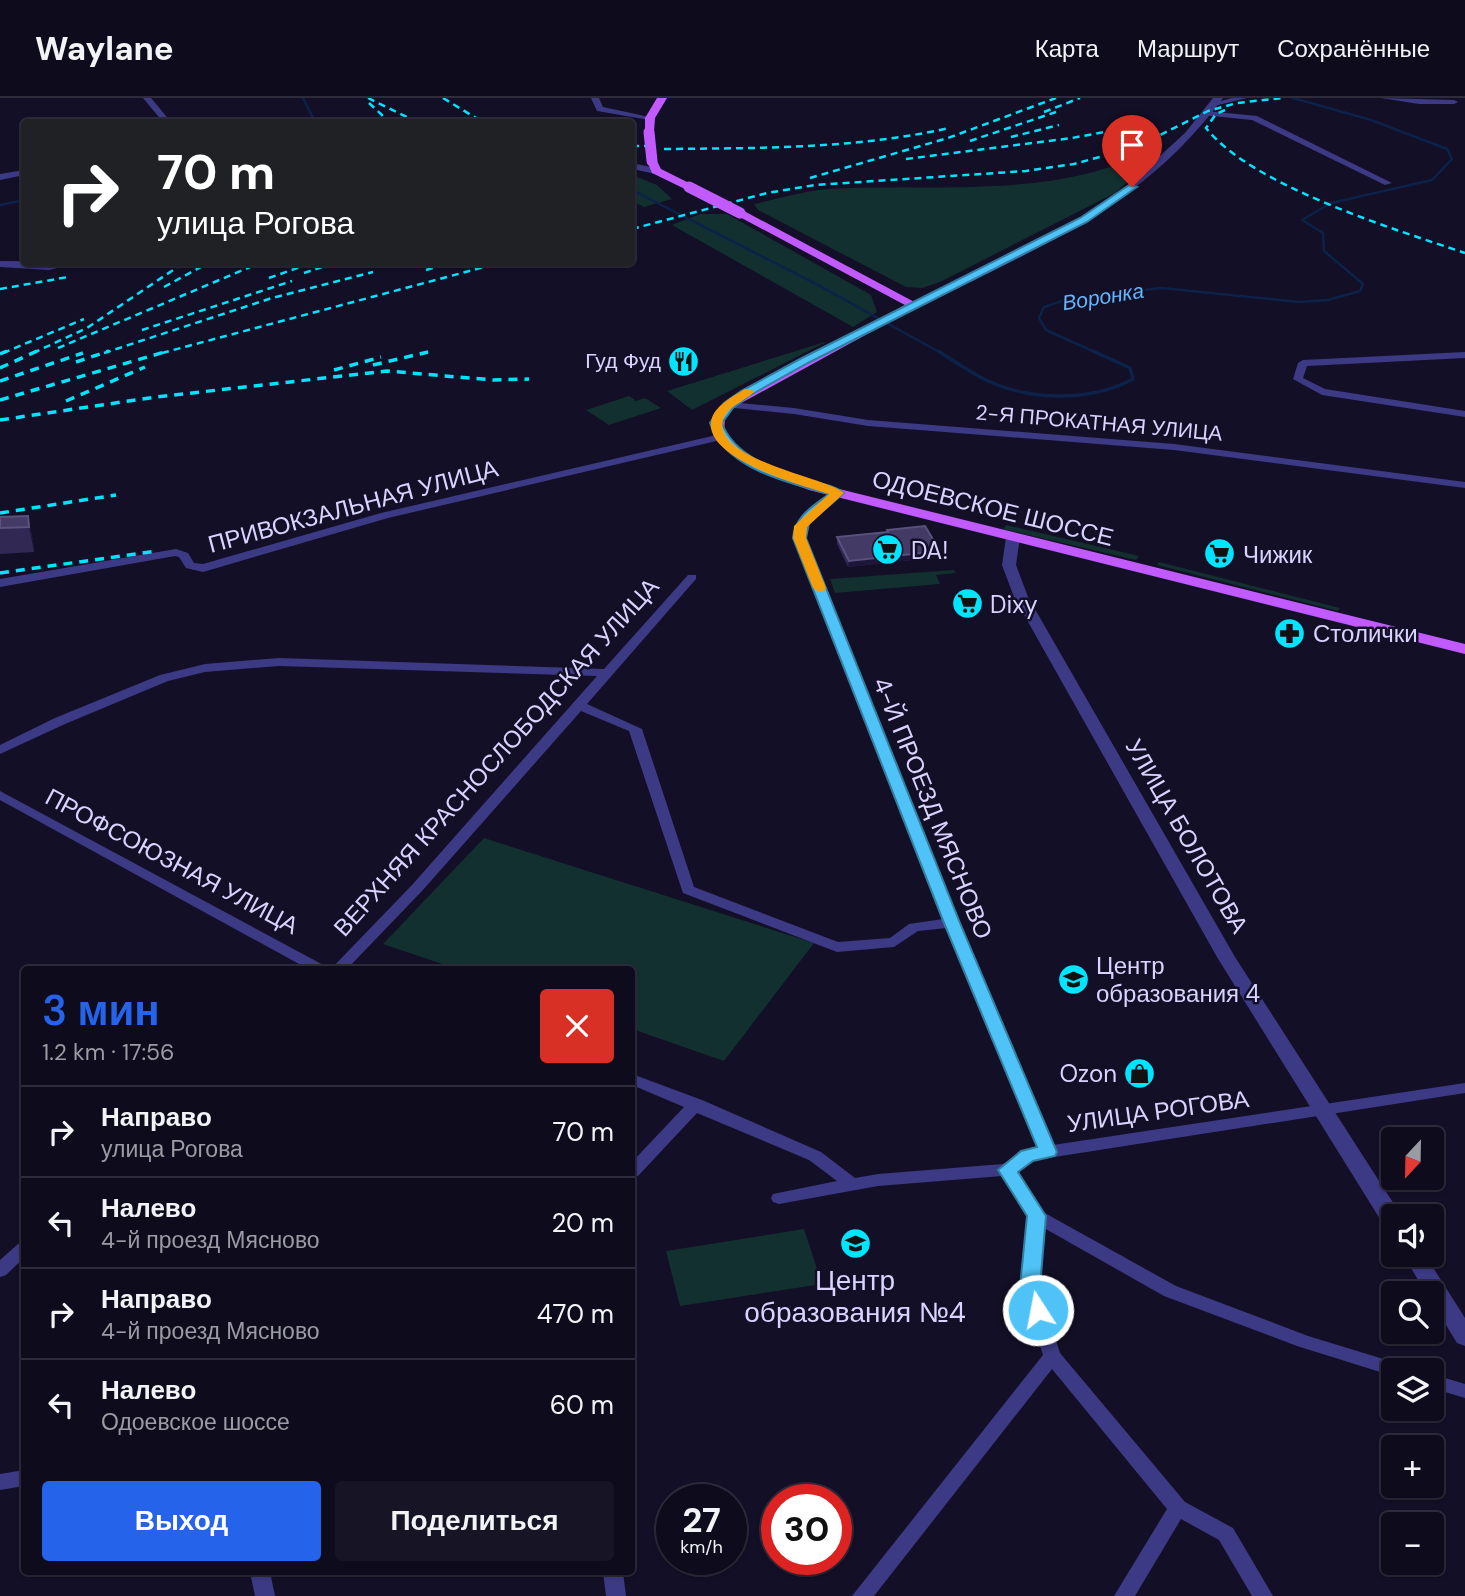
<!DOCTYPE html>
<html lang="ru">
<head>
<meta charset="utf-8">
<style>
	body { margin:0; font-family:"DM Sans",sans-serif; background:#171425; color:#f1f3f6; height:100vh; display:flex; flex-direction:column; font-size:26px; white-space:nowrap }
	* { box-sizing:border-box; margin:0 }
	p { font-size:23px; color:#9b9ba3 }
	.icon { flex:none; width:38px; height:38px; fill:none; stroke:currentColor; stroke-width:2; stroke-linecap:round; stroke-linejoin:round }
	.map { position:relative; flex:1; overflow:hidden }
	.sheet { position:absolute; left:21px; top:868px; width:614px; height:609px; display:flex; flex-direction:column; background:#0e0b1c; border-radius:7px; box-shadow:0 2px 5px #0004,0 0 0 2px #2e2b3b }
	.sheet>* { flex:none }
	.top-card { position:absolute; left:21px; top:21px; width:614px; height:147px; border-radius:7px; box-shadow:0 2px 5px #0004,0 0 0 2px #2e2b3b; background:#202124; color:#fff; overflow:hidden }
	.needle { width:46px; rotate:202deg }
	.fabs { position:absolute; left:1381px; top:1029px; display:grid; gap:14px }
	.fabs a { display:grid; place-items:center; width:63px; height:63px; border-radius:7px; background:#0e0b1c; box-shadow:0 2px 5px #0004,0 0 0 2px #2e2b3b; font-size:35px }
	.speed { position:absolute; left:656px; top:1386px; display:flex; gap:14px; font-size:35px; font-weight:700; text-align:center }
	.speed>* { display:grid; place-content:center; width:91px; height:91px; border-radius:50%; background:#0e0b1c; box-shadow:0 2px 5px #0004,0 0 0 2px #2e2b3b; line-height:1 }
	.speed small { font-size:18px; font-weight:400 }
	.speed .limit { border:10px solid #d22; background:#fff; color:#111 }
	.pin { position:absolute; display:grid; place-items:center; width:60px; height:60px; color:#fff; margin:-72px -30px; border-radius:50% 50% 50% 0; rotate:-45deg; box-shadow:0 0 7px #0007 }
	.pin .icon { rotate:45deg }
	.me { position:absolute; width:77px; margin:-38px; rotate:349deg; stroke-linejoin:round; filter:drop-shadow(0 0 5px #0008) }
	.turn { display:flex; align-items:center; gap:24px; height:147px; padding:0 21px; font-size:32px }
	.turn .icon { width:91px; height:91px; stroke-width:2.5 }
	.turn b { display:block; font-size:49px; line-height:60px }
	.round { display:grid; place-items:center; flex:none; width:74px; height:74px; border-radius:7px; background:#171425 }
	.head { display:flex; align-items:center; justify-content:space-between; height:119px; padding:0 21px }
	h1 { font-size:42px; font-weight:600; line-height:52px; color:#2563eb }
	.button { display:flex; gap:14px; margin-top:auto; padding:14px 21px }
	.button a { flex:1; height:80px; border-radius:7px; background:#2563eb; color:#fff; font-size:28px; font-weight:600; line-height:80px; text-align:center }
	.button a+a { background:#171425; color:#f1f3f6 }
	ul { padding:0; list-style:none }
	li { display:flex; align-items:center; gap:21px; height:91px; padding:0 21px; border-top:2px solid #2e2b3b }
	li div { flex:1 }
	li b { display:block; font-size:26px }
	li em { font-style:normal }
	header { display:flex; align-items:center; gap:42px; box-sizing:border-box; height:98px; padding:0 35px; background:#0e0b1c; border-bottom:2px solid #2e2b3b }
	header strong { font-size:33px }
	nav { display:flex; gap:38px; margin-inline-start:auto; font-size:24px }
	.map>svg:first-child { display:block }
	.green { fill:#12302f }
	.lines { fill:none; stroke-linecap:round; stroke-linejoin:round }
	.stream-far1 { stroke:#0c2248; stroke-width:2.5 }
	.stream { stroke:#0c2248; stroke-width:3.5 }
	.minor { fill:#3d3a85; fill-rule:evenodd }
	.tertiary { fill:#3d3a85; fill-rule:evenodd }
	.primary { fill:#c25bff; fill-rule:evenodd }
	.rail-far1 { stroke:#00e5ff; stroke-width:2.5; stroke-dasharray:7 5; stroke-linecap:butt }
	.rail { stroke:#00e5ff; stroke-width:3.5; stroke-dasharray:9 7; stroke-linecap:butt }
	.primary-bridge { stroke:#c25bff; stroke-width:11 }
	.wall { fill:#312854 }
	.shaded-wall { fill:#1d163a }
	.building { fill:#433a66; stroke:#5a527e; stroke-width:2 }
	.route { fill:#4fc3f7; stroke:#337fa1; stroke-width:2 }
	.slow { fill:#f59e0b }
	.labels { text-anchor:middle; dominant-baseline:central; stroke-width:5; stroke-linejoin:round; paint-order:stroke }
	.far-water-label { font-size:21px; font-style:italic; fill:#62b6ff; stroke:#130f26 }
	.far-poi-label { font-size:21px; fill:#d9d4ff; stroke:#130f26; text-anchor:end }
	.far-street-label { font-size:21px; fill:#d9d4ff; stroke:#130f26 }
	.street-label { font-size:24px; fill:#d9d4ff; stroke:#130f26 }
	.poi-label { font-size:24px; fill:#d9d4ff; stroke:#130f26; text-anchor:start }
	.near-poi-label { font-size:28px; fill:#d9d4ff; stroke:#130f26 }
</style>
</head>
<body>
<header>
<strong>Waylane</strong>
<nav><a>Карта</a><a>Маршрут</a><a>Сохранённые</a></nav>
</header>
<div class="map">
<svg width="1465" height="1498" viewBox="0 0 1465 1498">
	<rect width="100%" height="100%" fill="#130f26"/>
	<g class="green">
		<path d="M1147,53l14,1 -46,41 -175,89 -18,6 -16,-1 -148,-77 -4,-6c24,-5 49,-13 74,-15 100,-6 229,11 319,-38z"/>
		<polygon points="632,77 657,87 672,101 644,109 632,103"/>
		<polygon points="700,116 727,116 871,197 877,214 853,229 672,127"/>
		<polygon points="828,243 692,312 667,293"/>
		<polygon points="629,298 636,303 645,300 661,310 609,327 586,312"/>
		<polygon points="1006,427 1139,458 1136,462 1003,431"/>
		<polygon points="1159,464 1340,510 1338,513 1157,467"/>
		<polygon points="954,472 956,475 936,477 940,486 835,495 830,481"/>
		<polygon points="484,740 814,845 724,963 632,931 632,872 457,871 383,846"/>
		<polygon points="804,1131 822,1186 680,1208 666,1153"/>
	</g>
	<g class="lines">
		<g class="stream-far1">
			<polyline points="303,0 315,24"/>
			<polyline points="632,92 818,187 941,255"/>
			<polyline points="0,107 24,102"/>
			<polyline points="1097,255 1046,232 1039,220 1044,209 1071,200 1162,190 1299,204 1328,202 1360,193 1363,186 1324,153 1323,135 1302,122 1331,105 1432,82 1452,61 1447,51 1371,22 1293,0"/>
		</g>
		<path class="stream" d="M938,253c14,9 28,18 42,26 45,24 108,26 153,2l-3,-11 -37,-17"/>
		<g class="minor">
			<polygon points="143,0 151,0 171,24 163,24"/>
			<polygon points="591,0 599,0 603,9 654,20 650,22 597,13"/>
			<polygon points="1232,0 1247,0 1214,8 1210,6"/>
			<polygon points="1381,0 1454,2 1458,4 1454,6 1419,6"/>
			<polygon points="1206,13 1257,18 1392,85 1385,87 1252,22 1203,17 1202,15"/>
			<polygon points="24,72 24,77 0,82 0,76"/>
			<polygon points="1465,254 1465,260 1307,268 1303,280 1325,291 1465,313 1465,319 1322,297 1293,281 1298,265 1303,262"/>
			<polygon points="729,304 794,310 868,322 1174,346 1465,384 1465,390 1174,352 868,328 794,316 725,309 724,307"/>
			<polygon points="721,336 726,339 725,341 388,420 203,474 186,470 179,459 175,458 0,489 0,481 176,451 188,455 194,465 203,466 381,415"/>
			<polygon points="838,392 842,393 842,397 807,428 806,442 959,825 1053,1047 1465,985 1465,995 1048,1060 1032,1063 1017,1074 1043,1114 1176,1188 1308,1238 1403,1267 1406,1272 1393,1272 1393,1278 1297,1248 1164,1198 1044,1130 1039,1189 1060,1255 1185,1404 1233,1430 1273,1498 1252,1498 1219,1442 1181,1421 1135,1498 1114,1498 1167,1411 1052,1271 874,1498 852,1498 1043,1257 1021,1189 1028,1118 1002,1078 878,1088 779,1106 773,1104 771,1100 773,1096 837,1083 809,1062 697,1015 638,1078 632,1080 632,1064 684,1009 632,987 632,976 702,1002 821,1054 855,1080 878,1076 1003,1066 1021,1054 1038,1050 947,830 918,833 894,849 837,854 683,795 629,633 581,613 422,793 346,872 330,872 412,787 597,578 279,568 205,574 168,583 65,626 0,656 0,647 55,620 160,577 205,566 279,560 604,571 688,477 696,477 696,481 587,606 642,631 694,789 838,844 890,840 909,826 943,821 794,442 795,428 801,420"/>
			<polygon points="0,693 327,869 329,872 310,872 0,702"/>
			<polygon points="24,1145 24,1160 6,1177 0,1179 0,1162 18,1146"/>
			<polygon points="1432,1276 1465,1286 1465,1300 1432,1290"/>
			<polygon points="24,1372 24,1388 0,1392 0,1376"/>
			<polygon points="250,1474 270,1474 275,1498 255,1498"/>
			<polygon points="603,1474 623,1474 626,1498 606,1498"/>
		</g>
		<g class="tertiary">
			<path d="M1213,0h10c-81,110 -187,150 -305,210l-10,-3 172,-87 48,-33 57,-52z"/>
			<polygon points="632,65 660,71 661,73 656,76 632,71"/>
			<polygon points="0,163 83,164 49,172 0,169"/>
			<polygon points="1013,435 1020,439 1016,467 1028,499 1235,859 1401,1117 1393,1118 1393,1131 1385,1129 1217,859 1014,499 1002,467 1006,439"/>
			<polygon points="1403,1157 1425,1157 1465,1220 1465,1248 1457,1245 1432,1204 1432,1195 1426,1195"/>
		</g>
		<g class="primary">
			<polygon points="657,0 667,0 655,20 654,34 645,36 645,20"/>
			<polygon points="652,60 656,61 661,71 693,87 693,91 685,91 652,75 647,63"/>
			<path d="M736,113h8l176,94 -186,102 -9,12 -1,12c20,30 63,42 95,53l646,160v10l-656,-164c-30,-11 -133,-44 -84,-88l180,-97 -169,-90z"/>
		</g>
		<g class="rail-far1">
			<polyline points="368,0 417,24"/>
			<polyline points="443,0 476,20 490,24"/>
			<polyline points="369,5 382,17 383,24"/>
			<path d="M1225,12l-9,4 -10,14c46,58 188,101 259,125"/>
			<polyline points="1044,14 1080,0"/>
			<polyline points="1011,39 1059,27"/>
			<polyline points="970,43 1056,14"/>
			<polyline points="632,48 645,48"/>
			<path d="M664,51c96,-1 191,0 285,-21"/>
			<polyline points="906,61 1072,40 1126,30"/>
			<polyline points="810,80 948,40 1056,0"/>
			<polyline points="632,131 767,95 815,87 1026,73 1074,66 1136,49 1208,13 1237,5 1282,0"/>
			<polyline points="426,172 452,164"/>
			<polyline points="304,175 337,164"/>
			<polyline points="269,180 314,164"/>
			<polyline points="164,189 210,164"/>
			<polyline points="0,191 68,179"/>
			<polyline points="142,232 292,183"/>
			<polyline points="58,250 262,164"/>
			<polyline points="3,255 84,221"/>
			<polyline points="33,255 87,230 185,164"/>
			<polyline points="104,255 272,200 373,174"/>
			<polyline points="162,255 503,164"/>
			<polyline points="424,255 428,254"/>
		</g>
		<g class="rail">
			<polyline points="0,256 7,253"/>
			<polyline points="76,264 109,253"/>
			<polyline points="373,267 428,254"/>
			<polyline points="0,270 37,253"/>
			<polyline points="334,272 381,259"/>
			<polyline points="0,283 83,255"/>
			<polyline points="0,302 168,253"/>
			<polyline points="66,303 145,269"/>
			<polyline points="0,322 156,299 387,273 493,282 529,281"/>
			<polyline points="0,415 116,397"/>
			<polyline points="0,475 157,453"/>
		</g>
		<g class="primary-bridge">
			<polyline points="649,34 652,63"/>
			<polyline points="689,89 740,115"/>
		</g>
	</g>
	<g class="wall">
		<polygon points="28,418 33,443 34,454 0,456 0,419"/>
		<polygon points="887,432 940,453 939,459 848,469 837,446 837,439 887,434"/>
	</g>
	<g class="shaded-wall">
		<polygon points="28,418 33,443 34,454 29,429"/>
		<polygon points="940,453 939,459 848,469 849,463"/>
	</g>
	<g class="building">
		<polygon points="28,418 29,429 0,430 0,419"/>
		<polygon points="925,428 940,453 849,463 837,439 888,434 887,432"/>
	</g>
	<path class="route" d="M1129,87l8,2 -50,35 -279,141 -59,33 -16,12 -11,15c11,32 55,49 86,57 11,4 27,5 36,13l-35,30 -3,15 154,385 97,229 -2,4 -22,5 -15,11 28,44 -6,71 8,23 -3,5 -7,2 -8,-2 -10,-28 7,-71 -29,-46 23,-19 16,-4 -93,-224 -151,-385c2,-22 19,-31 36,-44 -42,-12 -104,-25 -119,-71l14,-20 17,-12 59,-32 280,-141z"/>
	<path class="slow" d="M745,291l10,2c-9,10 -28,15 -32,29 -10,40 103,57 121,73l-37,34 -1,11 20,50 -2,3 -5,1 -6,-4 -20,-50 1,-12 35,-32c-27,-9 -123,-34 -118,-72 2,-16 23,-26 34,-33z"/>
	<defs>
		<symbol id="restaurant-disc" viewBox="-11 -11 22 22"><circle r="9.5" fill="#00e5ff" stroke="#130f26"/><path d="M-5-6h1v4h1v-4h1v4h1v-4h1v5L-1.5 .5V6h-2V.5L-5-1ZM5-6V6H3V1.5H1.5Q1.5-4 5-6Z" fill="#111"/></symbol>
		<symbol id="supermarket-disc" viewBox="-11 -11 22 22"><circle r="9.5" fill="#00e5ff" stroke="#130f26"/><path d="M-6-5.5h2.5l.6 2H6L4.5 2H-2.5L-4.4-4H-6ZM-1.5 3.2a1.3 1.3 0 1 0 .1 0ZM3 3.2a1.3 1.3 0 1 0 .1 0Z" fill="#111"/></symbol>
		<symbol id="pharmacy-disc" viewBox="-11 -11 22 22"><circle r="9.5" fill="#00e5ff" stroke="#130f26"/><path d="M-2-6h4v4h4v4h-4v4h-4v-4h-4v-4h4Z" fill="#111"/></symbol>
		<symbol id="school-disc" viewBox="-11 -11 22 22"><circle r="9.5" fill="#00e5ff" stroke="#130f26"/><path d="M0-5L7-2L0 1L-7-2ZM-4 1L0 2.5L4 1V4Q0 6-4 4Z" fill="#111"/></symbol>
		<symbol id="shop-disc" viewBox="-11 -11 22 22"><circle r="9.5" fill="#00e5ff" stroke="#130f26"/><path d="M-5-2.5h2.3a2.7 3.5 0 0 1 5.4 0H5L5.5 6h-11ZM-1.5-2.5h3a1.5 2.3 0 0 0-3 0Z" fill="#111"/></symbol>
	</defs>
	<g fill-rule="evenodd">
		<use href="#restaurant-disc" x="666" y="246" width="35" height="35"/>
		<use href="#supermarket-disc" x="870" y="434" width="35" height="35"/>
		<use href="#supermarket-disc" x="1202" y="438" width="35" height="35"/>
		<use href="#supermarket-disc" x="950" y="488" width="35" height="35"/>
		<use href="#pharmacy-disc" x="1272" y="518" width="35" height="35"/>
		<use href="#school-disc" x="1056" y="864" width="35" height="35"/>
		<use href="#shop-disc" x="1122" y="958" width="35" height="35"/>
		<use href="#school-disc" x="838" y="1128" width="35" height="35"/>
	</g>
	<g class="labels">
		<g class="far-water-label">
			<text transform="translate(1103 199) rotate(-9)">Воронка</text>
		</g>
		<g class="far-poi-label">
			<text x="661" y="263">Гуд Фуд</text>
		</g>
		<g class="far-street-label">
			<text transform="translate(1099 325) rotate(5)">2-Я ПРОКАТНАЯ УЛИЦА</text>
		</g>
		<g class="street-label">
			<text transform="translate(353 408) rotate(-15)">ПРИВОКЗАЛЬНАЯ УЛИЦА</text>
			<text transform="translate(993 410) rotate(14)">ОДОЕВСКОЕ ШОССЕ</text>
			<text transform="translate(496 659) rotate(-48)">ВЕРХНЯЯ КРАСНОСЛОБОДСКАЯ УЛИЦА</text>
			<text transform="translate(933 710) rotate(68)">4-Й ПРОЕЗД МЯСНОВО</text>
			<text transform="translate(1187 738) rotate(60)">УЛИЦА БОЛОТОВА</text>
			<text transform="translate(172 763) rotate(28)">ПРОФСОЮЗНАЯ УЛИЦА</text>
			<text transform="translate(1158 1013) rotate(-8)">УЛИЦА РОГОВА</text>
		</g>
		<g class="poi-label">
			<text x="911" y="452">DA!</text>
			<text x="1243" y="456">Чижик</text>
			<text x="990" y="506">Dixy</text>
			<text x="1313" y="535">Столички</text>
			<text x="1096" y="867">Центр<tspan x="1096" dy="28">образования 4</tspan></text>
			<text x="1117" y="975" text-anchor="end">Ozon</text>
		</g>
		<g class="near-poi-label">
			<text x="855" y="1182">Центр<tspan x="855" dy="32">образования №4</tspan></text>
		</g>
	</g>
</svg>
<div class="fabs">
<a><svg class="needle" viewBox="-14 -14 28 28"><path d="M0-13l5 13h-10z" fill="#e53935"/><path d="M0 13l5-13h-10z" fill="#9b9ba3"/></svg></a>
<a><svg class="icon" aria-label="sound" viewBox="0 0 24 24"><path d="M4 9h4l5-4v14l-5-4H4zM17 9q2 3 0 6"/></svg></a>
<a><svg class="icon" aria-label="search" viewBox="0 0 24 24"><circle cx="10" cy="10" r="6"/><path d="M15 15l6 6"/></svg></a>
<a><svg class="icon" aria-label="layers" viewBox="0 0 24 24"><path d="M12 4l9 5-9 5-9-5zM3 14l9 5 9-5"/></svg></a>
<a>+</a>
<a>−</a>
</div>
<div class="speed"><div>27<small>km/h</small></div><div class="limit">30</div></div>
<div class="pin" style="left:1132px;top:89px;background:#d93025"><svg class="icon" aria-label="arrive" viewBox="0 0 24 24"><path d="M6 21V4h12l-3 4 3 4H6"/></svg></div>
<svg class="me" style="left:1038px;top:1212px" viewBox="-20 -20 40 40"><circle r="17" fill="#4fc3f7" stroke="#fff" stroke-width="3"/><path d="M0-11L8 9 0 5-8 9z" fill="#fff"/></svg>
<div class="top-card">
<div class="turn"><svg class="icon" aria-label="right" viewBox="0 0 24 24"><path d="M7 20v-9h11M14 6l5 5-5 5"/></svg><div><b>70 m</b>улица Рогова</div></div>
</div>
<section class="sheet">
<div class="head"><div><h1>3 мин</h1><p>1.2 km · 17:56</p></div><a class="round" style="background:#d93025;color:#fff"><svg class="icon" aria-label="close" viewBox="0 0 24 24"><path d="M6 6l12 12M18 6L6 18"/></svg></a></div>
<ul>
<li><svg class="icon" aria-label="right" viewBox="0 0 24 24"><path d="M7 20v-9h11M14 6l5 5-5 5"/></svg><div><b>Направо</b><p>улица Рогова</p></div><em>70 m</em></li>
<li><svg class="icon" aria-label="left" viewBox="0 0 24 24"><path d="M17 20v-9H6M10 6l-5 5 5 5"/></svg><div><b>Налево</b><p>4-й проезд Мясново</p></div><em>20 m</em></li>
<li><svg class="icon" aria-label="right" viewBox="0 0 24 24"><path d="M7 20v-9h11M14 6l5 5-5 5"/></svg><div><b>Направо</b><p>4-й проезд Мясново</p></div><em>470 m</em></li>
<li><svg class="icon" aria-label="left" viewBox="0 0 24 24"><path d="M17 20v-9H6M10 6l-5 5 5 5"/></svg><div><b>Налево</b><p>Одоевское шоссе</p></div><em>60 m</em></li>
</ul>
<div class="button"><a>Выход</a><a>Поделиться</a></div>
</section>
</div>
</body>
</html>
